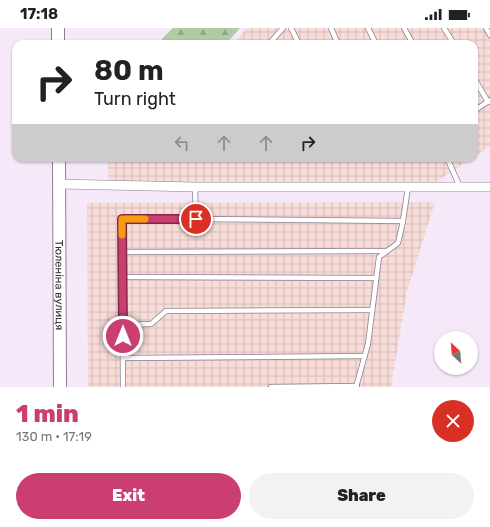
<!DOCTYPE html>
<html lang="en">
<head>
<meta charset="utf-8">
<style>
	body { margin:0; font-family:Rubik,sans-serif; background:#f2f2f2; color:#222; height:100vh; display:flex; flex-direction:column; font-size:15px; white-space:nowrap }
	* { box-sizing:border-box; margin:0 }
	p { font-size:13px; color:#767676 }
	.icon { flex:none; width:22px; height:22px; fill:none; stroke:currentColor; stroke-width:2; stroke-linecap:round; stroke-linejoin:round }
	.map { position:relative; height:359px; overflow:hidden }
	.sheet { display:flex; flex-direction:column; background:#fff; flex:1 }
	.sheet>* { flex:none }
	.guide { position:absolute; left:12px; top:12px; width:466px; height:122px; border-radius:12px; box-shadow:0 1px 3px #0004; background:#fff; color:#222; overflow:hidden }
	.needle { width:26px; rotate:334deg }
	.buttons { position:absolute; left:434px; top:303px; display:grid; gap:8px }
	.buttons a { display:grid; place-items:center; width:44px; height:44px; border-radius:50%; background:#fff; box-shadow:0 1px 3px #0004; font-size:20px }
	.pin { position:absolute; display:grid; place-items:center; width:34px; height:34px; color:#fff; margin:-17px; border:2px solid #fff; border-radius:50%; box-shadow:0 1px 4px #0007 }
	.me { position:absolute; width:44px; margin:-22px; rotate:0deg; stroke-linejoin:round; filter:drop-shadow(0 0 3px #0008) }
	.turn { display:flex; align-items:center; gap:14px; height:84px; padding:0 16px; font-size:18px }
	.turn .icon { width:52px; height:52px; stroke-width:2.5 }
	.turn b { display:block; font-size:28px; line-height:34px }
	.lanes { display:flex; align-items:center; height:38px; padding:0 16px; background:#0003; justify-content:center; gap:20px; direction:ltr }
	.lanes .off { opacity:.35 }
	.round { display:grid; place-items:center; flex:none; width:42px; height:42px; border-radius:21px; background:#f2f2f2 }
	.headline { display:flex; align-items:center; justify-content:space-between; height:68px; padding:0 16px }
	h1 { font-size:24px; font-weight:800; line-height:30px; color:#ca3e72 }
	.cta { display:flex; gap:8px; margin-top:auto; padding:8px 16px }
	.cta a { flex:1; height:46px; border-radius:24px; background:#ca3e72; color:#fff; font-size:16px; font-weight:800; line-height:46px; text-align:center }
	.cta a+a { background:#f2f2f2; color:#222 }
	.status { display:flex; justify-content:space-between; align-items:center; height:28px; padding:0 20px; background:#fff; direction:ltr }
	.status svg { height:11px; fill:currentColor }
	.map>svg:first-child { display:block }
	.industrial { fill:url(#industrial-grid) }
	.forest { fill:url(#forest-firs) }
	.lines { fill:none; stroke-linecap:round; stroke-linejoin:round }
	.service-casing { stroke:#8b7f8f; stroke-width:6 }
	.minor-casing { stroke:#8b7f8f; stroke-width:10 }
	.tertiary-casing { stroke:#8b7f8f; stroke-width:14 }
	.service { stroke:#fff; stroke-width:4.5 }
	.minor { stroke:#fff; stroke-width:9 }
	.tertiary { stroke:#fff; stroke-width:12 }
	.route-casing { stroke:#83284a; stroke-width:10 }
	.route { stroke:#ca3e72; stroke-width:7 }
	.slow { stroke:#f59e0b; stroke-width:7 }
	.labels { text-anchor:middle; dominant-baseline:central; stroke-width:4; stroke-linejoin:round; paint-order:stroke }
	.street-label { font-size:11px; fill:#322d34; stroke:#fdf8ff }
</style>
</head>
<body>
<div class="status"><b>17:18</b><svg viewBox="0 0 49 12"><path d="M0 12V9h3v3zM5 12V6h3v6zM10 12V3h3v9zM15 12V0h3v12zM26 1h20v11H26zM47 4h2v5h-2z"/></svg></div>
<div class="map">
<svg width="490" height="359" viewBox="0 0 490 359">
	<defs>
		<pattern id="industrial-grid" width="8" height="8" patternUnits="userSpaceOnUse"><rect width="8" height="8" fill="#f7dcd8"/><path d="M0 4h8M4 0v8" fill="none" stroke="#d4bdba"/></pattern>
		<pattern id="forest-firs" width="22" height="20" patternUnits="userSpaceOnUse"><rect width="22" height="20" fill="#afcca4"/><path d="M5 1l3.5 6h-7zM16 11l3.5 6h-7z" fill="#8fa686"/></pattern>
	</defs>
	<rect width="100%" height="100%" fill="#f5e8f9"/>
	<g class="industrial">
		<polygon points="247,0 490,0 490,118 474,129 474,16 233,16"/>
		<polygon points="108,130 472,130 436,154 109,155"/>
		<polygon points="435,174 407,263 391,359 88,359 87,175"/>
	</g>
	<polygon class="forest" points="173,0 240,0 226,16 157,16"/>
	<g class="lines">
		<defs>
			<g id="service">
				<polyline points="291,0 299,16"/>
				<polyline points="331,0 338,16"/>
				<polyline points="368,0 376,16"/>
				<polyline points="404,0 413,16"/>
				<polyline points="444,0 454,16"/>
				<polyline points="486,0 490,7"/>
				<polyline points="269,16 283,0"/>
				<polyline points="474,50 488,74"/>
				<polyline points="474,83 490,72"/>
				<polyline points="447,130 460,159"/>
				<polyline points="195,159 196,191"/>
				<polyline points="403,193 408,159"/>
				<polyline points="122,224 386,223"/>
				<polyline points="122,249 376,250"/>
				<polyline points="123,297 151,296 166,283 372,282"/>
				<polyline points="123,330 365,328"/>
				<polyline points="123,359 122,191 196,191 403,193 398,215 379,229 368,316 356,359"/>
				<polyline points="271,359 357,358"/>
			</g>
			<polyline id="minor" points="59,156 195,159 490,159"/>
			<g id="tertiary">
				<polyline points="58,0 58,16"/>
				<path id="s1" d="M59,130l1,229"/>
			</g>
		</defs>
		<use href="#service" class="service-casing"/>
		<use href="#minor" class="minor-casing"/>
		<use href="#tertiary" class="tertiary-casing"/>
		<use href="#service" class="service"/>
		<use href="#minor" class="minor"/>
		<use href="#tertiary" class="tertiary"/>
	</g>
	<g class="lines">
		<defs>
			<polyline id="route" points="123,308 122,191 196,191"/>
		</defs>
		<use href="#route" class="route-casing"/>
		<use href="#route" class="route"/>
		<polyline class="slow" points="122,207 122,191 145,191"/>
	</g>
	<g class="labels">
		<g class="street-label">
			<text stroke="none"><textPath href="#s1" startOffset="127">Тюленіна вулиця</textPath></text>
		</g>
	</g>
</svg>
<div class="buttons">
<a><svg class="needle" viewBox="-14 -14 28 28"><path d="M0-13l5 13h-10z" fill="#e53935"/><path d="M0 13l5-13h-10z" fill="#767676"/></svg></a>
</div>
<div class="pin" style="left:196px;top:191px;background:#d93025"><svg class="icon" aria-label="arrive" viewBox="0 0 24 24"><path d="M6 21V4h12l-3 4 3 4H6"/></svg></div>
<svg class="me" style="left:123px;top:308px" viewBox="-20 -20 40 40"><circle r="17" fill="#ca3e72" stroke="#fff" stroke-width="3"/><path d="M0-11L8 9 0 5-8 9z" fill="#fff"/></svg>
<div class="guide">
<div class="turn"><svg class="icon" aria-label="right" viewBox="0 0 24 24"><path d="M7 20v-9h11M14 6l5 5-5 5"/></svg><div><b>80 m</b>Turn right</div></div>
<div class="lanes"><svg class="icon off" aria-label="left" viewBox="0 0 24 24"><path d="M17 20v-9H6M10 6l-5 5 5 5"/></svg><svg class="icon off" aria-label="ahead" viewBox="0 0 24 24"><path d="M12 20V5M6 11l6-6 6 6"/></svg><svg class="icon off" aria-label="ahead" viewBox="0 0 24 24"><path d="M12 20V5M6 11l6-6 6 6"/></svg><svg class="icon" aria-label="right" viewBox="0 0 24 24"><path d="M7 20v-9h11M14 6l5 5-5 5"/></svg></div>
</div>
</div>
<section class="sheet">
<div class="headline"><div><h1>1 min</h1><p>130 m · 17:19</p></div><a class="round" style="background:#d93025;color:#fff"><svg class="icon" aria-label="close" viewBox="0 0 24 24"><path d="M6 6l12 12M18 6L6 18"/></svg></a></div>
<div class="cta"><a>Exit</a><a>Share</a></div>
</section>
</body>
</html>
